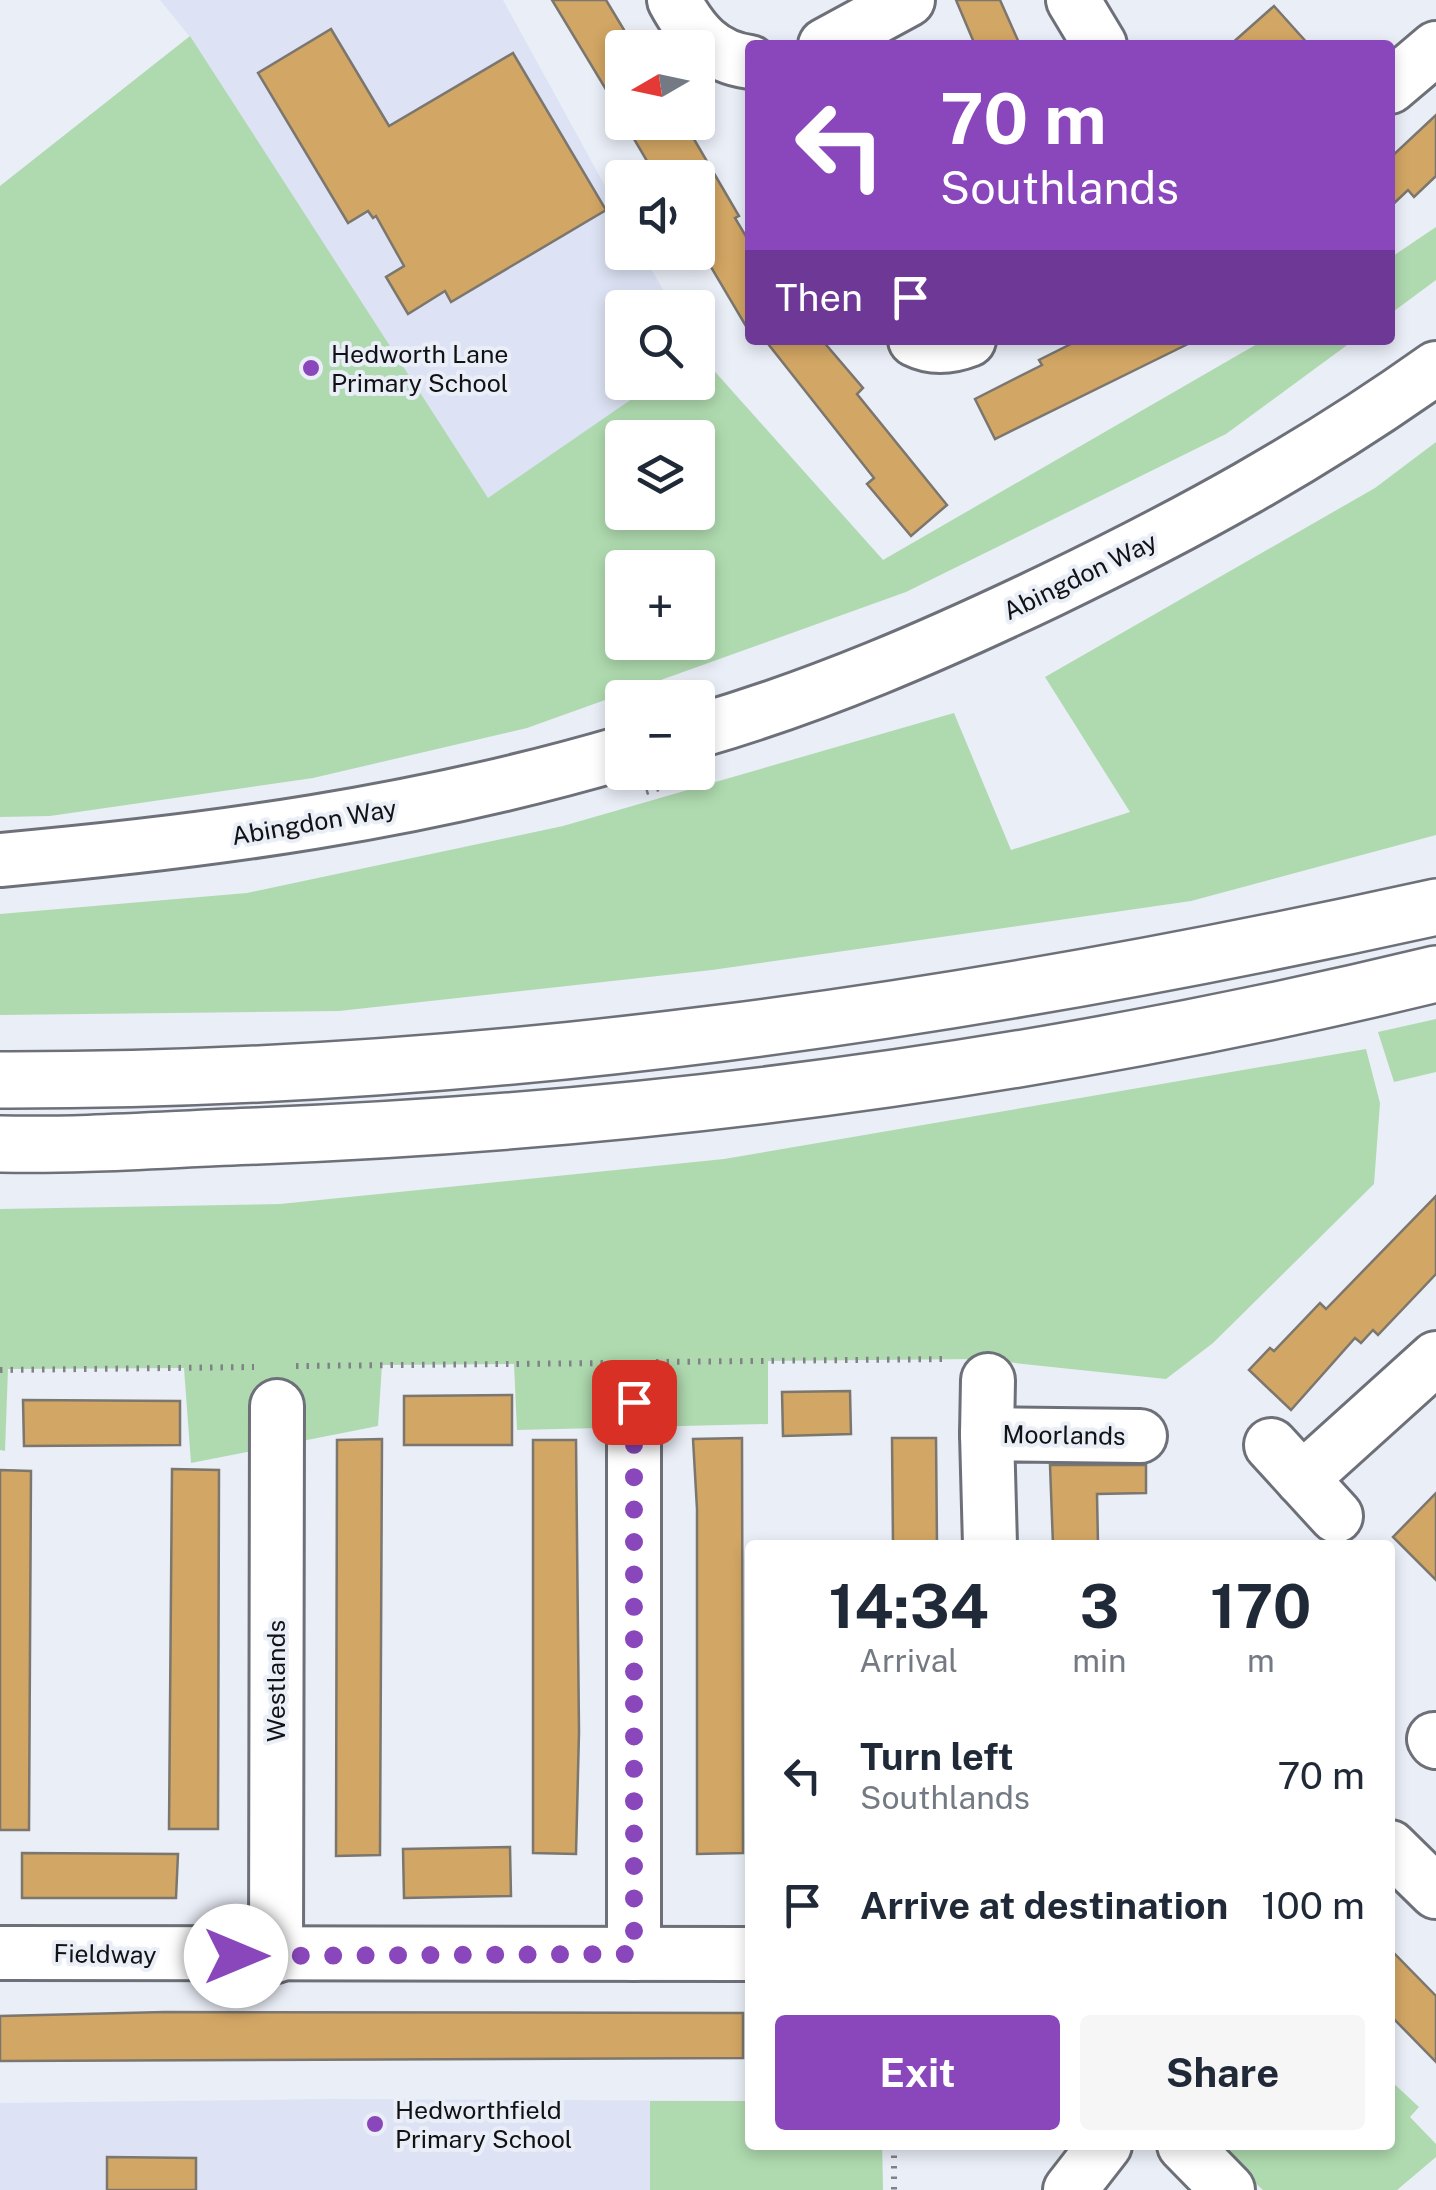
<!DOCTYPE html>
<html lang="en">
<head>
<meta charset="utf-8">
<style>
	body { margin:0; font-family:"Public Sans",sans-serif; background:#f6f6f7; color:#1f2937; height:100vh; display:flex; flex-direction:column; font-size:38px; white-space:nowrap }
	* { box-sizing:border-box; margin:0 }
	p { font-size:32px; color:#747a83 }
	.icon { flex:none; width:55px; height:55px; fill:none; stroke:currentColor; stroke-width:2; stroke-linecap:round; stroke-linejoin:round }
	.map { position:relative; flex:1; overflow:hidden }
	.sheet { position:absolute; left:745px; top:1540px; width:650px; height:610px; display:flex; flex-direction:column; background:#fff; border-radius:10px; box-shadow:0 5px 15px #0003 }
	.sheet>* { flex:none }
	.banner { position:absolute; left:745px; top:40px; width:650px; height:305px; border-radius:10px; box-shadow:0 5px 15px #0003; background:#8a47bc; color:#fff; overflow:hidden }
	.needle { width:65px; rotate:261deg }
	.fabs { position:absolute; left:605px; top:30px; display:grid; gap:20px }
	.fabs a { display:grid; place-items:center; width:110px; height:110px; border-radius:10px; background:#fff; box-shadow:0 5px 15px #0003; font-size:50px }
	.pin { position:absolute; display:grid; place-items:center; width:85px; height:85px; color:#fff; margin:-42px; border-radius:20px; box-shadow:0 5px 15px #0006 }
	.me { position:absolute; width:110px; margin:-55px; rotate:90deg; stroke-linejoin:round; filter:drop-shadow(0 0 8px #0008) }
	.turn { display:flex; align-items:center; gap:35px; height:210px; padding:0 30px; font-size:45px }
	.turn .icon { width:130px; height:130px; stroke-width:2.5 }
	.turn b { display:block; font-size:70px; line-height:85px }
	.then { display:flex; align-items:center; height:95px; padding:0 30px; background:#0003; gap:20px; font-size:38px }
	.eta { display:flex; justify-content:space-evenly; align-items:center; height:170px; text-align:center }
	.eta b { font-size:60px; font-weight:700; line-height:70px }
	.cta { display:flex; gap:20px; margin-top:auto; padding:20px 30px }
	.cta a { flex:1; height:115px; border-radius:10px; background:#8a47bc; color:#fff; font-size:40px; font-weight:700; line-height:115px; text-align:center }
	.cta a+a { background:#f6f6f7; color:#1f2937 }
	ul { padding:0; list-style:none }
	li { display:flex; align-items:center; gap:30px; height:130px; padding:0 30px }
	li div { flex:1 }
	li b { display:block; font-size:38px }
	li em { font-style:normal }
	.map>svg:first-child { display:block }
	.built { fill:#dde3f4; fill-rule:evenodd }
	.green { fill:#afdaaf; fill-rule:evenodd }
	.building { fill:#d2a664; stroke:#7b766e; stroke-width:2.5 }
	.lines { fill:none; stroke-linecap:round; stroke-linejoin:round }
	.minor-casing { stroke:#6d7078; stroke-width:58 }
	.highway-casing { stroke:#6d7078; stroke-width:60 }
	.path { stroke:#808288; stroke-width:6; stroke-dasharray:2.5 8; stroke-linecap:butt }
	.minor { stroke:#fff; stroke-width:52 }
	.highway { stroke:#fff; stroke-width:55 }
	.route { stroke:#8a47bc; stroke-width:18; stroke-dasharray:0 32.4 }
	.poi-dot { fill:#8a47bc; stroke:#eaeef7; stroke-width:4 }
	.labels { text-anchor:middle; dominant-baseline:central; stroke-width:8; stroke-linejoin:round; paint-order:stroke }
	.poi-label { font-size:25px; fill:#111215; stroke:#eaeef7; text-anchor:start }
	.street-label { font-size:25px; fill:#111215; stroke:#eaeef7 }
</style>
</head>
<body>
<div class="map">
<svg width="1436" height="2190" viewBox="0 0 1436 2190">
	<rect width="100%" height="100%" fill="#eaeef7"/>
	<g class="built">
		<path d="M160,0h343l119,217v35l20,1 31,54 -51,1v74h76v-30l185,208 -261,8v74l-68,32 -554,-488 190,-149zM622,438h76v74h-76z"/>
		<polygon points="330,2099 750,2101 750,2145 882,2145 883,2190 0,2190 0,2103"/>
	</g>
	<g class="green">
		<path d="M190,36l298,462 167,-115 43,-1v-29l185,207 381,-220h90l-128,94 -320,158 -379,136 -214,50 -263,38 -50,1v-631zM622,438h76v74h-76zM622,568h76v74h-76z"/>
		<polygon points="1436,227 1436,280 1390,314 1390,258"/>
		<polygon points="1436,442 1436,835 1191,901 712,970 339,1011 0,1015 0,914 247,893 563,826 954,713 1011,850 1130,812 1045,677 1375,488"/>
		<polygon points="1436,1019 1436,1072 1394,1082 1378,1032"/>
		<polygon points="1366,1049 1380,1103 1374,1184 1213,1343 1166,1379 977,1359 768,1361 768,1424 517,1430 514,1364 382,1365 378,1426 191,1463 184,1368 8,1369 5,1451 0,1450 0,1209 280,1204 724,1159"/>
		<polygon points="1390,2080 1419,2107 1410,2117 1436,2144 1436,2157 1397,2190 1263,2190 1213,2145 1390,2145"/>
		<polygon points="650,2101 750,2101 750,2145 882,2145 883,2190 650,2190"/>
	</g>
	<g class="building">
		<polygon points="552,0 606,0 635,48 622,48 622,116"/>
		<polygon points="956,0 1000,0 1020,45 975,45"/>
		<polygon points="1274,6 1309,45 1230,45"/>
		<polygon points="331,29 389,126 513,53 606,210 451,302 445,291 408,314 386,277 404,266 376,216 373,218 368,211 348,223 258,73"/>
		<polygon points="1436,115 1436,176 1414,197 1408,190 1390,207 1390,158"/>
		<polygon points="624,122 684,122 739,216 735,218 750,243 750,333 698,245 698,178 657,178"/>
		<polygon points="765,340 822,340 863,388 857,394 947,505 911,536 867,484 874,478"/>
		<polygon points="1079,340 1196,340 995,439 975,399 1042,365 1039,360"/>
		<polygon points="1436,1196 1436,1274 1378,1335 1373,1330 1361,1343 1355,1338 1291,1410 1249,1370 1270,1348 1274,1351 1320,1303 1326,1309"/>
		<polygon points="850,1391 851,1434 783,1436 782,1392"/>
		<polygon points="512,1395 512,1445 404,1445 404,1396"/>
		<polygon points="23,1400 180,1401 180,1445 24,1446"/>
		<polygon points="742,1438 743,1853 697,1854 697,1509 693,1439"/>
		<polygon points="892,1438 936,1438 937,1545 893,1545"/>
		<polygon points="382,1439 380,1855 336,1856 337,1440"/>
		<polygon points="533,1440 576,1440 579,1732 576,1854 533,1853"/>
		<polygon points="1050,1465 1146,1465 1146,1493 1097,1494 1098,1545 1053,1545"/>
		<polygon points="172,1469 219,1470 218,1829 169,1829"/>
		<polygon points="0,1470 31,1471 29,1830 0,1830"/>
		<polygon points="1436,1493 1436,1580 1393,1537"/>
		<polygon points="510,1847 511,1896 404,1898 403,1849"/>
		<polygon points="22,1853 178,1854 176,1898 22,1898"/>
		<polygon points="1390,1949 1436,1996 1436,2062 1390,2015"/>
		<polygon points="165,2012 743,2013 743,2058 0,2061 0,2016"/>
		<polygon points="107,2157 196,2158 196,2190 107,2190"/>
	</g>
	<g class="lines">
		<defs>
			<g id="minor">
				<path d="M674,0c18,33 37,57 76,62"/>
				<polyline points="1073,0 1100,45"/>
				<polyline points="825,45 908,0"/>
				<polyline points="1390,87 1436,48"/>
				<path d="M915,340c18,9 36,7 54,0"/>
				<path d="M698,731c121,-35 238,-86 351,-140 139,-67 262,-134 387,-223"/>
				<path d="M0,860c213,-19 417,-47 622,-107"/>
				<polyline points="987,1434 988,1380"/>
				<polyline points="1271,1445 1336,1516"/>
				<polyline points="1302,1479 1436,1358"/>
				<polyline points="990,1545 987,1434 1140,1436"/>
				<polyline points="1434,1739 1436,1742"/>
				<polyline points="1390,1847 1436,1892"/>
				<polyline points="0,1953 750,1954"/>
				<polyline points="634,1954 634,1402"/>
				<polyline points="276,1956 277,1406"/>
				<polyline points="1184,2145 1228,2190"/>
				<polyline points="1070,2190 1105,2145"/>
			</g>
			<g id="highway">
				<path d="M0,1080c484,1 964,-69 1436,-173"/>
				<path d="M0,1144c85,2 171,-5 257,-8 399,-16 791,-68 1179,-162"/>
			</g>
		</defs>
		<use href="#minor" class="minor-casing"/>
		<use href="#highway" class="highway-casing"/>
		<g class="path">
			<polyline points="646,792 701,776"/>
			<polyline points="656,1362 949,1359"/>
			<polyline points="296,1366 614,1363"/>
			<polyline points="0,1370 254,1367"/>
			<polyline points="894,2145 894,2190"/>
		</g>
		<use href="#minor" class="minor"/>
		<use href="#highway" class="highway"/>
	</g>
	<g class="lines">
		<polyline class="route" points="236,1956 634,1954 634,1402"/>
	</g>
	<g class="poi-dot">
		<circle cx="311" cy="368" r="10"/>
		<circle cx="375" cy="2124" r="10"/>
	</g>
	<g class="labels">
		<g class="poi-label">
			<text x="331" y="354">Hedworth Lane<tspan x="331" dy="29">Primary School</tspan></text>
			<text x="395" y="2110">Hedworthfield<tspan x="395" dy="29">Primary School</tspan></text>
		</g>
		<g class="street-label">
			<text transform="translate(1080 576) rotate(-26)">Abingdon Way</text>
			<text transform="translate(314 822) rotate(-10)">Abingdon Way</text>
			<text transform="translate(1064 1435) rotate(1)">Moorlands</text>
			<text transform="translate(276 1681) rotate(-90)">Westlands</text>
			<text transform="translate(105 1954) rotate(1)">Fieldway</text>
		</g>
	</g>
</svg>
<div class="fabs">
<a><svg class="needle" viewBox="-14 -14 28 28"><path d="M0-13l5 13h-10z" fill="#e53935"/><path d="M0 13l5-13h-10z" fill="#747a83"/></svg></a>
<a><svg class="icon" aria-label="sound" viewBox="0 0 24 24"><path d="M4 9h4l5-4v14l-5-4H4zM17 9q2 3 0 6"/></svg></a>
<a><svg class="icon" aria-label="search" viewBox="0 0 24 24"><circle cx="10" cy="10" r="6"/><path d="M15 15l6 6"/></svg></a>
<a><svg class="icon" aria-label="layers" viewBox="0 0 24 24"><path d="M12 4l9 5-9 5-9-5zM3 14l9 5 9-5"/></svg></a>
<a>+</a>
<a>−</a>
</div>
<div class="pin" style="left:634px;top:1402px;background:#d93025"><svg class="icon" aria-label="arrive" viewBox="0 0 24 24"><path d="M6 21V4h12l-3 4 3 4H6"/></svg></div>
<svg class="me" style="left:236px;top:1956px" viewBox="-20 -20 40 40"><circle r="19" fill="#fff"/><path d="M0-13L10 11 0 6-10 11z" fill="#8a47bc"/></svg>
<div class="banner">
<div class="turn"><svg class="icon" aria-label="left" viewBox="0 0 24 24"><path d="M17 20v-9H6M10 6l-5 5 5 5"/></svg><div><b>70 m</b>Southlands</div></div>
<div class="then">Then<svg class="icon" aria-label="arrive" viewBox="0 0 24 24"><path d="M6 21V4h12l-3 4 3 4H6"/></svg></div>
</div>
<section class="sheet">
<div class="eta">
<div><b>14:34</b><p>Arrival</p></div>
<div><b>3</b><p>min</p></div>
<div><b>170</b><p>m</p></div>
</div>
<ul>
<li><svg class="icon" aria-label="left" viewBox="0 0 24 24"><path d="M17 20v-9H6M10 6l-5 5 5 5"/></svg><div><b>Turn left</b><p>Southlands</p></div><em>70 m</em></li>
<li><svg class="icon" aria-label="arrive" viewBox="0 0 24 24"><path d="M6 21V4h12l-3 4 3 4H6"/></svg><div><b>Arrive at destination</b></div><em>100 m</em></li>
</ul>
<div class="cta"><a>Exit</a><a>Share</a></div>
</section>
</div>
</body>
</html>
